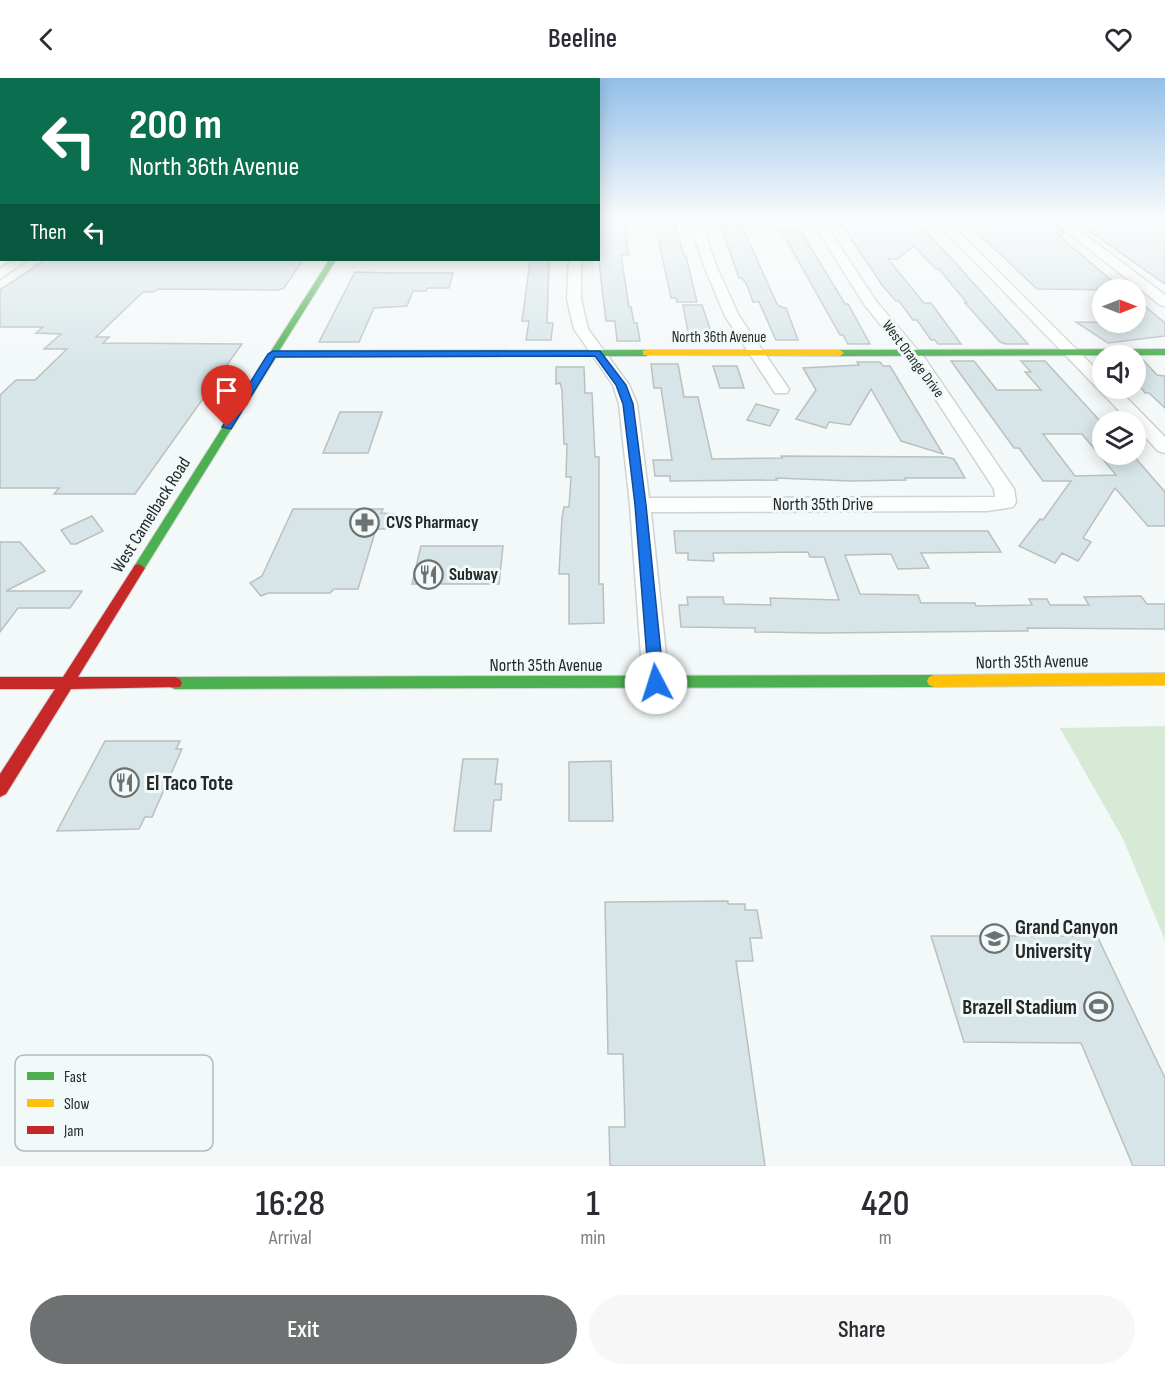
<!DOCTYPE html>
<html lang="en">
<head>
<meta charset="utf-8">
<style>
	body { margin:0; font-family:"Sofia Sans Condensed",sans-serif; background:#f7f7f7; color:#2b2b33; height:100vh; display:flex; flex-direction:column; font-size:22px; white-space:nowrap }
	* { box-sizing:border-box; margin:0 }
	p { font-size:20px; color:#7c7c81 }
	.icon { flex:none; width:33px; height:33px; fill:none; stroke:currentColor; stroke-width:2; stroke-linecap:round; stroke-linejoin:round }
	.map { position:relative; height:1088px; overflow:hidden }
	.panel { display:flex; flex-direction:column; background:#fff; flex:1 }
	.panel>* { flex:none }
	.guide { position:absolute; left:0px; top:0px; width:600px; height:183px; box-shadow:0 3px 15px #0003; background:#0b6e4f; color:#fff; overflow:hidden }
	.needle { width:39px; rotate:90deg }
	.controls { position:absolute; left:1092px; top:201px; display:grid; gap:12px }
	.controls a { display:grid; place-items:center; width:54px; height:54px; border-radius:50%; background:#fff; box-shadow:0 3px 15px #0003; font-size:30px }
	.pin { position:absolute; display:grid; place-items:center; width:51px; height:51px; color:#fff; margin:-62px -26px; border-radius:50% 50% 50% 0; rotate:-45deg; box-shadow:0 0 6px #0007 }
	.pin .icon { rotate:45deg }
	.me { position:absolute; width:66px; margin:-33px; rotate:355deg; stroke-linejoin:round; filter:drop-shadow(0 0 4px #0008) }
	.turn { display:flex; align-items:center; gap:21px; height:126px; padding:0 30px; font-size:27px }
	.turn .icon { width:78px; height:78px; stroke-width:2.5 }
	.turn b { display:block; font-size:42px; line-height:51px }
	.then { display:flex; align-items:center; height:57px; padding:0 30px; background:#0003; gap:12px; font-size:22px }
	.eta { display:flex; justify-content:space-evenly; align-items:center; height:102px; text-align:center }
	.eta b { font-size:36px; font-weight:600; line-height:42px }
	.cta { display:flex; gap:12px; margin-top:auto; padding:12px 30px }
	.cta a { flex:1; height:69px; border-radius:36px; background:#6d7171; color:#fff; font-size:24px; font-weight:600; line-height:69px; text-align:center }
	.cta a+a { background:#f7f7f7; color:#2b2b33 }
	header { display:flex; justify-content:space-between; align-items:center; height:78px; padding:0 30px; background:#fff; font-size:27px; font-weight:600 }
	.map>svg:first-child { display:block }
	.green { fill:#d6ead6 }
	.building { fill:#d7e5e8; stroke:#bbbfbf; stroke-width:1.5; fill-rule:evenodd }
	.lines { fill:none; stroke-linecap:round; stroke-linejoin:round }
	.street-casing { stroke:#d0d3d3; stroke-width:3 }
	.fast-casing { stroke:#d0d3d3; stroke-width:2 }
	.slow-casing { stroke:#d0d3d3; stroke-width:2 }
	.jam-casing { stroke:#d0d3d3; stroke-width:2 }
	.street { fill:#fdfefe; fill-rule:evenodd }
	.fast { fill:#4caf50; fill-rule:evenodd }
	.slow { fill:#ffc107; fill-rule:evenodd }
	.jam { fill:#c62828; fill-rule:evenodd }
	.route { fill:#1a73e8; stroke:#114b97; stroke-width:1.5 }
	.labels { text-anchor:middle; dominant-baseline:central; stroke-width:6; stroke-linejoin:round; paint-order:stroke }
	.far-street-label { font-size:15px; fill:#252828; stroke:#f2f9f9 }
	.street-label { font-size:18px; fill:#252828; stroke:#f2f9f9 }
	.poi-label { font-size:18px; font-weight:bold; fill:#252828; stroke:#f2f9f9; text-anchor:start }
	.near-poi-label { font-size:21px; font-weight:bold; fill:#252828; stroke:#f2f9f9; text-anchor:start }
	.key { fill:#f2f9f9; stroke:#b4baba; stroke-width:1.5 }
	.key-label { font-size:16px; fill:#252828 }
</style>
</head>
<body>
<header><svg class="icon" aria-label="back" viewBox="0 0 24 24"><path d="M15 5l-7 7 7 7"/></svg>Beeline<svg class="icon" aria-label="heart" viewBox="0 0 24 24"><path d="M12 20l-8-8c-3-5 5-10 8-4 3-6 11-1 8 4z"/></svg></header>
<div class="map">
<svg width="1165" height="1088" viewBox="0 0 1165 1088">
	<rect width="100%" height="100%" fill="#f3f8f8"/>
	<polygon class="green" points="1165,648 1165,862 1123,761 1060,650"/>
	<g class="building">
		<polygon points="598,140 623,141 629,177 621,177 629,229 631,229 634,245 637,245 640,263 617,263 615,243 606,243 598,176"/>
		<polygon points="718,140 734,140 736,144 740,144 777,226 781,229 786,230 798,262 776,262 759,224 753,224 747,207 742,200 739,200"/>
		<polygon points="892,140 912,140 952,181 1028,266 1006,266 1000,264 965,225 967,225 939,191 936,191 914,168 897,181 888,181 924,225 931,225 961,266 938,266 935,262 931,262 917,242 913,242 899,223 896,223 882,207 838,141"/>
		<polygon points="962,140 1048,140 1064,154 1060,159 1123,212 1037,211"/>
		<polygon points="1067,140 1147,140 1165,151 1165,206 1074,142 1072,144"/>
		<polygon points="655,145 674,145 684,178 686,178 697,224 677,224 676,220 671,220"/>
		<polygon points="781,152 800,152 845,226 848,226 870,266 848,266 843,257 840,257"/>
		<polygon points="45,182 303,182 284,210 279,212 158,211 154,214 143,214 96,259 109,259 103,265 242,266 135,416 54,416 59,410 0,410 0,317 16,302 35,302 67,271 44,271 61,256 36,255 43,249 0,249 0,212"/>
		<polygon points="534,182 549,182 547,245 553,245 551,262 526,262 529,243 522,243 530,183"/>
		<polygon points="355,194 394,195 453,195 449,210 427,210 426,213 413,213 407,228 374,230 359,264 319,264"/>
		<polygon points="1136,221 1165,245 1165,258 1108,265 1076,244 1136,245"/>
		<polygon points="683,227 702,227 715,265 690,265"/>
		<polygon points="1136,281 1143,282 1157,297 1165,298 1165,330 1149,315 1145,315 1136,303"/>
		<path d="M951,283h23l23,29h44l-16,-18h6l-10,-11h24l57,62v31h30l33,38v34h-17l-33,-38 -32,50 8,4 -13,19 -16,-8 -7,10 -36,-17 21,-27 3,1 28,-39h-28l-24,-33h-5zM1043,356h39l34,41 -41,1z"/>
		<polygon points="857,284 880,284 883,288 890,288 943,376 901,363 871,311 850,347 829,344 826,350 796,341 816,312 803,290 859,287"/>
		<polygon points="651,286 678,286 684,319 698,319 712,381 782,380 781,378 946,379 954,381 965,400 905,400 906,402 851,403 776,400 777,402 670,403 670,398 655,398 653,382 672,382 661,310 654,310"/>
		<polygon points="713,288 737,288 744,310 720,310"/>
		<polygon points="556,289 584,289 585,315 592,315 595,379 599,379 599,506 603,506 604,545 569,546 569,496 559,496 562,439 564,429 569,429 571,399 566,399 567,366 564,366 562,312 560,305 556,306"/>
		<polygon points="756,326 779,332 770,348 747,342"/>
		<polygon points="340,334 382,334 368,375 323,375"/>
		<polygon points="293,431 383,431 381,435 395,436 391,451 376,451 358,511 334,511 330,515 268,515 261,518 250,505 262,498"/>
		<polygon points="92,438 103,453 76,466 71,466 61,452"/>
		<polygon points="674,453 988,453 1001,474 921,475 929,490 898,491 891,476 845,477 860,516 918,517 921,525 975,525 976,528 1032,527 1029,521 1047,521 1050,527 1089,527 1084,519 1141,518 1147,526 1165,526 1165,551 1027,550 1028,553 819,555 755,554 755,550 681,549 679,527 688,527 687,519 723,519 724,526 771,527 770,520 839,522 824,479 810,479 808,474 713,475 714,483 688,482 688,475 676,475"/>
		<polygon points="0,464 20,464 45,493 6,513 82,513 70,530 18,530 0,554"/>
		<polygon points="421,468 503,468 499,506 412,506"/>
		<polygon points="105,663 180,663 176,671 182,671 152,739 145,739 139,751 57,753"/>
		<polygon points="463,681 498,681 495,706 502,706 501,722 494,722 491,753 454,753"/>
		<polygon points="611,683 613,743 569,743 569,684"/>
		<polygon points="728,823 728,826 745,826 745,832 757,832 762,860 750,860 753,883 736,883 765,1088 610,1088 609,1049 625,1049 623,976 608,976 605,824"/>
		<polygon points="931,858 1097,858 1165,1000 1165,1088 1133,1088 1081,965 964,964"/>
	</g>
	<g class="lines">
		<defs>
			<g id="street">
				<polygon points="688,140 700,140 717,190 739,238 789,311 787,315 775,315 725,238 705,190"/>
				<polygon points="810,140 821,140 876,223 926,282 1014,411 1016,424 1013,429 987,433 651,434 669,605 665,613 656,616 647,613 643,605 630,427 619,326 613,307 574,251 567,221 569,182 581,182 581,221 588,251 629,307 637,326 649,420 995,419 994,411 914,288 864,226"/>
				<polygon points="933,140 945,140 1102,297 1102,310 1117,310 1165,359 1165,375 1158,373 1136,349 1136,344 1130,344"/>
				<polygon points="1050,140 1063,140 1165,217 1165,228 1160,227"/>
				<polygon points="13,182 27,182 0,201 0,191"/>
			</g>
			<g id="fast">
				<polygon points="329,182 336,182 279,273 646,272 650,275 646,278 276,279 143,493 135,493 133,490 135,487"/>
				<polygon points="1165,271 1165,277 840,278 836,275 840,272"/>
				<polygon points="934,597 939,599 941,603 939,607 934,609 175,611 170,609 168,605 170,601 175,599"/>
			</g>
			<g id="slow">
				<polygon points="646,272 840,272 844,275 840,278 643,277 643,273"/>
				<polygon points="1165,595 1165,607 934,609 929,607 927,603 929,599 934,597"/>
			</g>
			<polygon id="jam" points="139,486 145,490 78,599 175,599 180,601 182,605 180,609 71,611 6,716 0,719 0,696 55,611 0,611 0,599 63,599 135,487"/>
		</defs>
		<use href="#street" class="street-casing"/>
		<use href="#fast" class="fast-casing"/>
		<use href="#slow" class="slow-casing"/>
		<use href="#jam" class="jam-casing"/>
		<use href="#street" class="street"/>
		<use href="#fast" class="fast"/>
		<use href="#slow" class="slow"/>
		<use href="#jam" class="jam"/>
	</g>
	<linearGradient id="sky" x2="0" y2="1"><stop stop-color="#92bfe9"/><stop offset="0.48" stop-color="#fafcfc"/><stop offset="1" stop-color="#fafcfc" stop-opacity="0"/></linearGradient>
	<rect width="1165" height="293" fill="url(#sky)"/>
	<polygon class="route" points="600,273 626,307 633,326 646,427 664,605 662,610 651,610 649,605 635,427 623,326 616,307 595,278 275,279 231,351 222,349 268,276 273,273"/>
	<defs>
		<symbol id="pharmacy-ring" viewBox="-11 -11 22 22"><circle r="9.5" fill="#f2f9f9" stroke="#6d7171" stroke-width="1.5"/><path d="M-2-6h4v4h4v4h-4v4h-4v-4h-4v-4h4Z" fill="#6d7171"/></symbol>
		<symbol id="restaurant-ring" viewBox="-11 -11 22 22"><circle r="9.5" fill="#f2f9f9" stroke="#6d7171" stroke-width="1.5"/><path d="M-5-6h1v4h1v-4h1v4h1v-4h1v5L-1.5 .5V6h-2V.5L-5-1ZM5-6V6H3V1.5H1.5Q1.5-4 5-6Z" fill="#6d7171"/></symbol>
		<symbol id="university-ring" viewBox="-11 -11 22 22"><circle r="9.5" fill="#f2f9f9" stroke="#6d7171" stroke-width="1.5"/><path d="M0-5L7-2L0 1L-7-2ZM-4 1L0 2.5L4 1V4Q0 6-4 4Z" fill="#6d7171"/></symbol>
		<symbol id="stadium-ring" viewBox="-11 -11 22 22"><circle r="9.5" fill="#f2f9f9" stroke="#6d7171" stroke-width="1.5"/><path d="M0-5a6.5 5 0 1 0 0 10a6.5 5 0 1 0 0-10ZM-3.5-1.8h7v3.6h-7Z" fill="#6d7171"/></symbol>
	</defs>
	<g fill-rule="evenodd">
		<use href="#pharmacy-ring" x="348" y="428" width="33" height="33"/>
		<use href="#restaurant-ring" x="412" y="480" width="33" height="33"/>
		<use href="#restaurant-ring" x="108" y="688" width="33" height="33"/>
		<use href="#university-ring" x="978" y="844" width="33" height="33"/>
		<use href="#stadium-ring" x="1082" y="912" width="33" height="33"/>
	</g>
	<g class="labels">
		<g class="far-street-label">
			<text x="719" y="259">North 36th Avenue</text>
			<text transform="translate(913 281) rotate(53)">West Orange Drive</text>
		</g>
		<g class="street-label">
			<text x="823" y="426">North 35th Drive</text>
			<text transform="translate(151 437) rotate(-58)">West Camelback Road</text>
			<text transform="translate(1032 584) rotate(-1)">North 35th Avenue</text>
			<text x="546" y="587">North 35th Avenue</text>
		</g>
		<g class="poi-label">
			<text x="386" y="444">CVS Pharmacy</text>
			<text x="449" y="496">Subway</text>
		</g>
		<g class="near-poi-label">
			<text x="146" y="705">El Taco Tote</text>
			<text x="1015" y="849">Grand Canyon<tspan x="1015" dy="24">University</tspan></text>
			<text x="1077" y="929" text-anchor="end">Brazell Stadium</text>
		</g>
	</g>
	<rect x="15" y="977" width="198" height="96" rx="9" class="key"/>
	<rect x="27" y="994" width="27" height="8" fill="#4caf50"/>
	<rect x="27" y="1021" width="27" height="8" fill="#ffc107"/>
	<rect x="27" y="1048" width="27" height="8" fill="#c62828"/>
	<g class="key-label">
		<text x="64" y="1004">Fast</text>
		<text x="64" y="1031">Slow</text>
		<text x="64" y="1058">Jam</text>
	</g>
</svg>
<div class="controls">
<a><svg class="needle" viewBox="-14 -14 28 28"><path d="M0-13l5 13h-10z" fill="#e53935"/><path d="M0 13l5-13h-10z" fill="#7c7c81"/></svg></a>
<a><svg class="icon" aria-label="sound" viewBox="0 0 24 24"><path d="M4 9h4l5-4v14l-5-4H4zM17 9q2 3 0 6"/></svg></a>
<a><svg class="icon" aria-label="layers" viewBox="0 0 24 24"><path d="M12 4l9 5-9 5-9-5zM3 14l9 5 9-5"/></svg></a>
</div>
<div class="pin" style="left:227px;top:349px;background:#d93025"><svg class="icon" aria-label="arrive" viewBox="0 0 24 24"><path d="M6 21V4h12l-3 4 3 4H6"/></svg></div>
<svg class="me" style="left:656px;top:605px" viewBox="-20 -20 40 40"><circle r="19" fill="#fff"/><path d="M0-13L10 11 0 6-10 11z" fill="#1a73e8"/></svg>
<div class="guide">
<div class="turn"><svg class="icon" aria-label="left" viewBox="0 0 24 24"><path d="M17 20v-9H6M10 6l-5 5 5 5"/></svg><div><b>200 m</b>North 36th Avenue</div></div>
<div class="then">Then<svg class="icon" aria-label="left" viewBox="0 0 24 24"><path d="M17 20v-9H6M10 6l-5 5 5 5"/></svg></div>
</div>
</div>
<section class="panel">
<div class="eta">
<div><b>16:28</b><p>Arrival</p></div>
<div><b>1</b><p>min</p></div>
<div><b>420</b><p>m</p></div>
</div>
<div class="cta"><a>Exit</a><a>Share</a></div>
</section>
</body>
</html>
